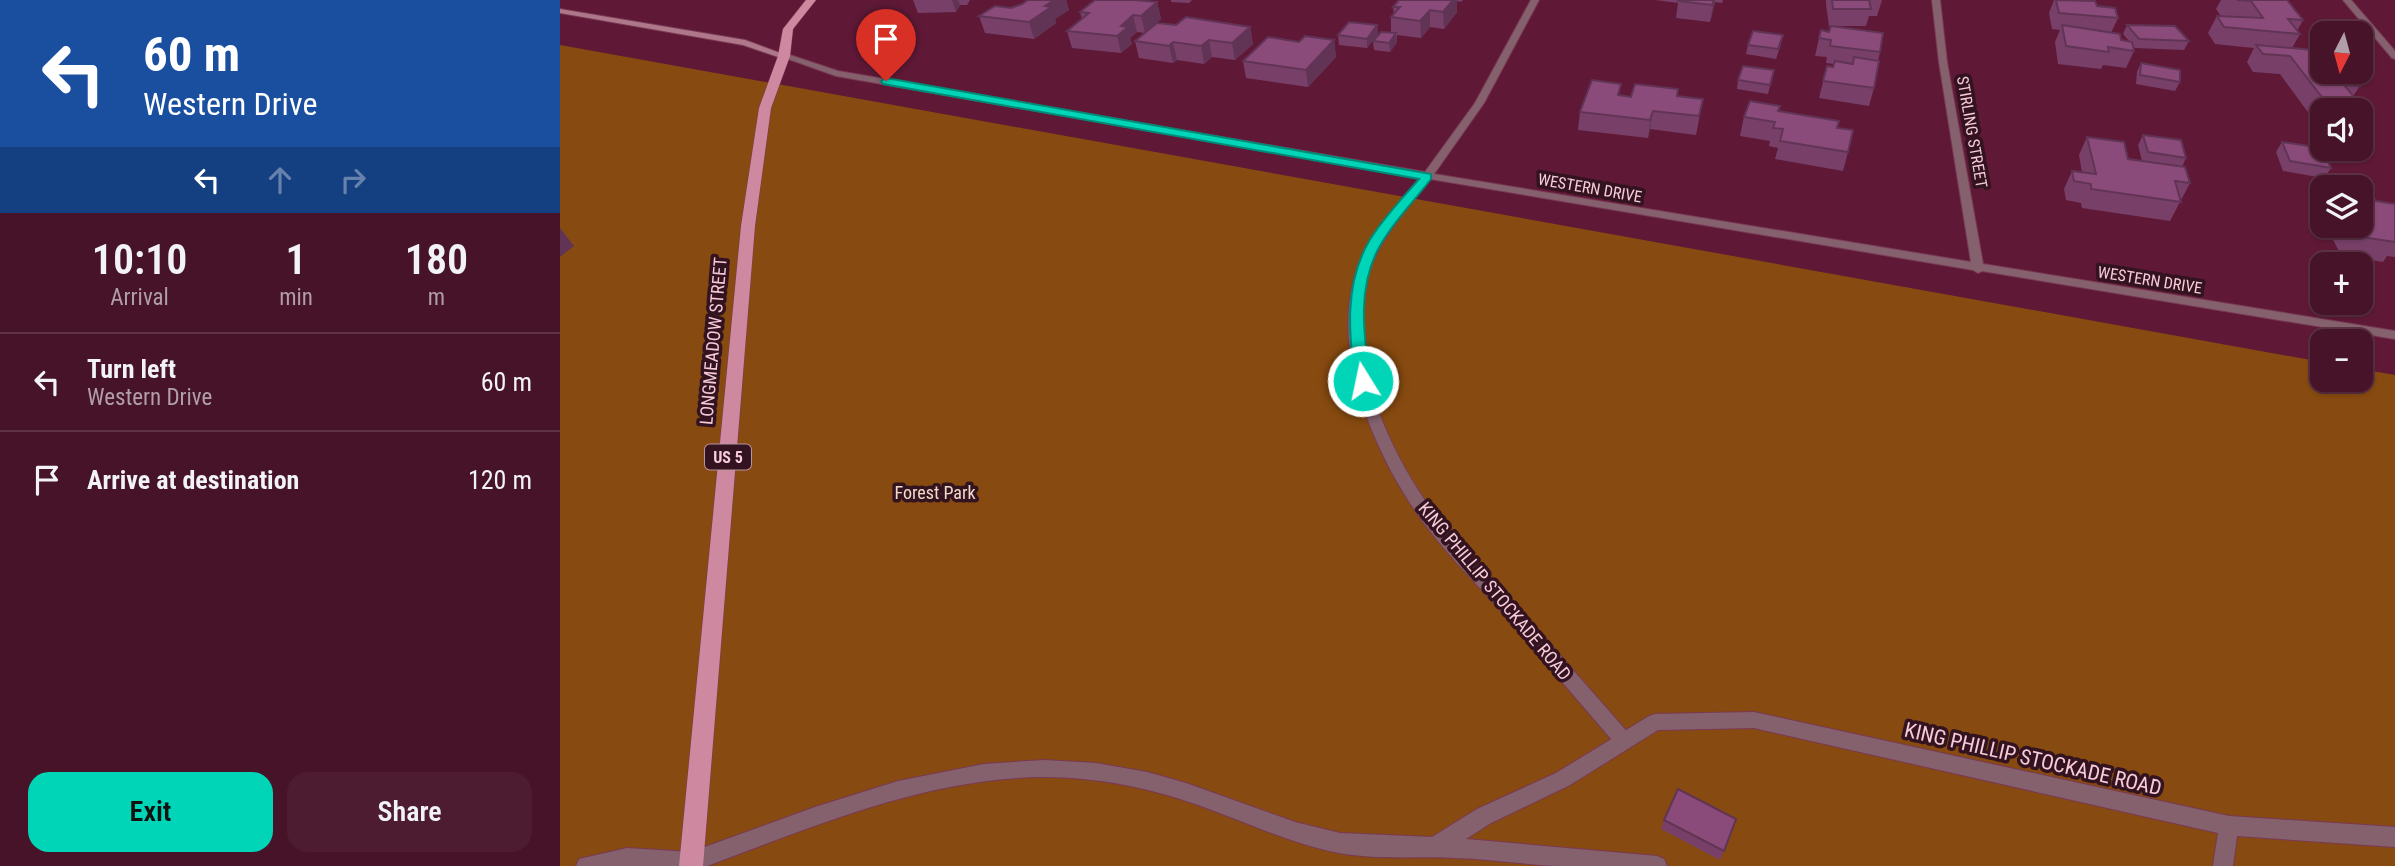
<!DOCTYPE html>
<html lang="en">
<head>
<meta charset="utf-8">
<style>
	body { margin:0; font-family:"Roboto Condensed",sans-serif; background:#4e1c31; color:#f1f3f6; height:100vh; display:flex; flex-direction:column; font-size:26px; white-space:nowrap }
	* { box-sizing:border-box; margin:0 }
	p { font-size:23px; color:#b09ea8 }
	.icon { flex:none; width:38px; height:38px; fill:none; stroke:currentColor; stroke-width:2; stroke-linecap:round; stroke-linejoin:round }
	.map { position:relative; flex:1; overflow:hidden }
	.panel { display:flex; flex-direction:column; background:#471329; width:560px }
	.panel>* { flex:none }
	.guide { background:#1a4fa0; color:#fff; overflow:hidden }
	.needle { width:46px; rotate:186deg }
	.controls { position:absolute; left:1750px; top:21px; display:grid; gap:14px }
	.controls a { display:grid; place-items:center; width:63px; height:63px; border-radius:14px; background:#471329; box-shadow:0 2px 5px #0004,0 0 0 2px #5f3246; font-size:35px }
	.pin { position:absolute; display:grid; place-items:center; width:60px; height:60px; color:#fff; margin:-72px -30px; border-radius:50% 50% 50% 0; rotate:-45deg; box-shadow:0 0 7px #0007 }
	.pin .icon { rotate:45deg }
	.me { position:absolute; width:77px; margin:-38px; rotate:350deg; stroke-linejoin:round; filter:drop-shadow(0 0 5px #0008) }
	.turn { display:flex; align-items:center; gap:24px; height:147px; padding:0 28px; font-size:32px }
	.turn .icon { width:91px; height:91px; stroke-width:2.5 }
	.turn b { display:block; font-size:49px; line-height:60px }
	.lanes { display:flex; align-items:center; height:66px; padding:0 28px; background:#0003; justify-content:center; gap:35px; direction:ltr }
	.lanes .off { opacity:.35 }
	.eta { display:flex; justify-content:space-evenly; align-items:center; height:119px; text-align:center }
	.eta b { font-size:42px; font-weight:600; line-height:49px }
	.primary-button { display:flex; gap:14px; margin-top:auto; padding:14px 28px }
	.primary-button a { flex:1; height:80px; border-radius:21px; background:#00d5b7; color:#111; font-size:28px; font-weight:600; line-height:80px; text-align:center }
	.primary-button a+a { background:#4e1c31; color:#f1f3f6 }
	ul { padding:0; list-style:none }
	li { display:flex; align-items:center; gap:21px; height:98px; padding:0 28px; border-top:2px solid #5f3246 }
	li div { flex:1 }
	li b { display:block; font-size:26px }
	li em { font-style:normal }
	main { display:flex; flex:1; min-height:0 }
	.map>svg:first-child { display:block }
	.green { fill:#874a10 }
	.lines { fill:none; stroke-linecap:round; stroke-linejoin:round }
	.lane-casing { stroke:#7a3954; stroke-width:2 }
	.street-casing { stroke:#7a3954; stroke-width:2 }
	.secondary-casing { stroke:#7a3954; stroke-width:2 }
	.primary-casing { stroke:#7a3954; stroke-width:1 }
	.lane { fill:#84616d; fill-rule:evenodd }
	.street { fill:#84616d; fill-rule:evenodd }
	.secondary { fill:#ae788a; fill-rule:evenodd }
	.primary { fill:#ce89a0; fill-rule:evenodd }
	.wall { fill:#784069 }
	.shaded-wall { fill:#613455 }
	.building { fill:#8b4b7a; stroke:#613455; stroke-width:2 }
	.route { fill:#00d5b7; stroke:#008a77; stroke-width:2 }
	.labels { text-anchor:middle; dominant-baseline:central; stroke-width:7; stroke-linejoin:round; paint-order:stroke }
	.far-street-label { font-size:16px; fill:#f7cbd9; stroke:#32131f }
	.shield { fill:#32131f; stroke:#bc94a1; stroke-width:2 }
	.shield-label { font-size:16px; font-weight:bold; fill:#f7cbd9 }
	.street-label { font-size:18px; fill:#f7cbd9; stroke:#32131f }
	.park-label { font-size:18px; fill:#f1d9c8; stroke:#32131f }
	.near-street-label { font-size:21px; fill:#f7cbd9; stroke:#32131f }
</style>
</head>
<body>
<main>
<section class="panel">
<div class="guide">
<div class="turn"><svg class="icon" aria-label="left" viewBox="0 0 24 24"><path d="M17 20v-9H6M10 6l-5 5 5 5"/></svg><div><b>60 m</b>Western Drive</div></div>
<div class="lanes"><svg class="icon" aria-label="left" viewBox="0 0 24 24"><path d="M17 20v-9H6M10 6l-5 5 5 5"/></svg><svg class="icon off" aria-label="ahead" viewBox="0 0 24 24"><path d="M12 20V5M6 11l6-6 6 6"/></svg><svg class="icon off" aria-label="right" viewBox="0 0 24 24"><path d="M7 20v-9h11M14 6l5 5-5 5"/></svg></div>
</div>
<div class="eta">
<div><b>10:10</b><p>Arrival</p></div>
<div><b>1</b><p>min</p></div>
<div><b>180</b><p>m</p></div>
</div>
<ul>
<li><svg class="icon" aria-label="left" viewBox="0 0 24 24"><path d="M17 20v-9H6M10 6l-5 5 5 5"/></svg><div><b>Turn left</b><p>Western Drive</p></div><em>60 m</em></li>
<li><svg class="icon" aria-label="arrive" viewBox="0 0 24 24"><path d="M6 21V4h12l-3 4 3 4H6"/></svg><div><b>Arrive at destination</b></div><em>120 m</em></li>
</ul>
<div class="primary-button"><a>Exit</a><a>Share</a></div>
</section>
<div class="map">
<svg width="1835" height="866" viewBox="0 0 1835 866">
	<rect width="100%" height="100%" fill="#5f1937"/>
	<polygon class="green" points="0,45 1762,362 1762,380 1801,380 1801,369 1835,375 1835,866 0,866"/>
	<g class="lines">
		<defs>
			<path id="lane" d="M1194,712l475,104 166,11v20l-158,-11 -4,30h-20l5,-33 -464,-105 -96,2 -88,55 -79,38 -25,16 191,17 7,3 3,7c-37,0 -74,0 -111,0 -34,-2 -67,-7 -101,-8 -38,-2 -78,2 -116,-5 -45,-9 -87,-28 -130,-44 -53,-20 -109,-32 -166,-32 -117,1 -228,49 -336,89h-24l-2,-4 3,-7 7,-3 124,-45 83,-26 86,-17 60,-4 52,3 51,9 39,11 109,39 45,11 92,4 45,-28 79,-36 93,-57 6,-2z"/>
			<g id="street">
				<path d="M971,0h8l-55,103 -50,71 537,88 -32,-200 -7,-62h8l7,62 36,202 412,67v8l-413,-68 -4,2 -5,-3 -543,-91c-25,33 -49,57 -63,97 -25,75 23,178 67,237 26,35 59,67 88,99 36,41 72,82 108,123l3,6 -3,6 -6,2 -6,-2c-37,-43 -74,-86 -111,-129 -28,-32 -59,-62 -84,-96 -46,-64 -91,-164 -69,-243 11,-41 41,-69 66,-101l-584,-102 -56,-20 7,-2 51,17 587,101 50,-69z"/>
				<polygon points="1783,0 1791,0 1835,51 1835,59 1832,58"/>
				<polygon points="67,848 131,852 138,855 141,862 139,866 16,866 19,859"/>
			</g>
			<polygon id="secondary" points="0,9 185,40 228,56 224,59 183,45 0,13"/>
			<polygon id="primary" points="246,0 256,0 233,29 230,56 211,108 195,226 143,866 119,866 181,226 199,108 218,56 223,29"/>
		</defs>
		<use href="#lane" class="lane-casing"/>
		<use href="#street" class="street-casing"/>
		<use href="#secondary" class="secondary-casing"/>
		<use href="#primary" class="primary-casing"/>
		<use href="#lane" class="lane"/>
		<use href="#street" class="street"/>
		<use href="#secondary" class="secondary"/>
		<use href="#primary" class="primary"/>
	</g>
	<g class="wall">
		<polygon points="353,0 410,0 407,5 400,5 396,12 358,13"/>
		<polygon points="468,0 506,0 509,10 495,19 496,23 474,39 425,33 419,16 462,4"/>
		<polygon points="611,0 632,0 629,3 611,2"/>
		<polygon points="839,0 903,0 901,2 897,1 897,12 884,29 870,27 861,38 837,35 837,42 830,52 814,50 813,41 831,33 831,17 834,14 833,7"/>
		<polygon points="1095,0 1163,0 1162,3 1155,2 1150,22 1116,18 1118,3"/>
		<polygon points="1266,0 1322,0 1317,16 1309,16 1306,26 1274,26 1320,52 1318,61 1314,88 1309,106 1259,98 1267,66 1273,67 1274,64 1266,63 1267,57 1255,56 1261,30 1269,31 1270,26 1269,26 1266,4"/>
		<polygon points="1494,0 1529,0 1537,6 1558,18 1551,33 1561,40 1569,41 1563,34 1567,25 1629,41 1624,50 1575,48 1573,46 1574,51 1566,68 1543,65 1541,69 1498,64 1495,42 1500,30 1492,29 1489,13"/>
		<polygon points="1661,0 1727,0 1743,20 1737,31 1740,34 1732,48 1760,56 1800,86 1793,96 1800,104 1796,110 1762,110 1762,120 1753,119 1720,74 1693,72 1687,62 1694,48 1655,44 1648,33 1657,16 1661,16 1656,9"/>
		<polygon points="597,2 601,19 593,26 690,27 693,44 675,60 652,57 644,64 617,60 613,63 579,58 575,41 585,33 577,32 570,38 572,44 561,53 512,48 507,31 522,19 520,12"/>
		<polygon points="817,25 818,34 807,48 779,45 778,35"/>
		<polygon points="774,40 776,57 748,87 686,78 683,61 739,42"/>
		<polygon points="1221,44 1216,59 1186,54 1188,45"/>
		<polygon points="1581,63 1620,82 1615,91 1576,84 1577,72"/>
		<polygon points="1214,70 1208,94 1177,89 1178,80"/>
		<polygon points="1060,95 1071,97 1117,96 1143,99 1136,135 1090,129 1088,138 1018,130 1020,112"/>
		<polygon points="1219,111 1277,128 1288,152 1283,171 1215,159 1218,148 1209,146 1210,141 1180,136 1184,117"/>
		<polygon points="1583,135 1626,158 1622,167 1630,183 1610,221 1522,208 1521,203 1506,200 1504,189 1512,171 1522,172 1519,155 1527,137 1568,159 1582,161 1578,145"/>
		<polygon points="1722,142 1771,168 1764,178 1723,171 1716,152"/>
		<polygon points="1762,199 1762,218 1757,207"/>
		<polygon points="1816,201 1835,204 1835,257 1827,256 1823,262 1781,255 1766,226 1801,226"/>
		<polygon points="1176,819 1160,860 1101,829 1104,820"/>
	</g>
	<g class="shaded-wall">
		<polygon points="392,0 398,0 400,5 396,12"/>
		<polygon points="494,0 506,0 509,10 495,19 496,23 474,39 469,22 485,6"/>
		<polygon points="893,0 897,0 897,12 884,29 883,12"/>
		<polygon points="1154,0 1155,0 1154,7 1150,22"/>
		<polygon points="597,2 601,19 585,33 581,16"/>
		<polygon points="870,10 870,27 861,38 860,21"/>
		<polygon points="573,15 577,32 570,38 572,44 561,53 557,36 561,26"/>
		<polygon points="817,25 818,34 807,48 807,39"/>
		<polygon points="690,27 693,44 675,60 672,43"/>
		<polygon points="836,33 837,42 830,52 829,43"/>
		<polygon points="649,40 652,57 644,64 641,46"/>
		<polygon points="774,40 776,57 748,87 746,70"/>
		<polygon points="613,42 617,60 613,63 609,46"/>
		<polygon points="1093,111 1090,129 1088,138 1090,120"/>
		<polygon points="0,228 14,246 0,257"/>
	</g>
	<g class="building">
		<polygon points="468,0 494,0 485,6 491,7 469,22 419,16 435,6 451,8 462,4"/>
		<polygon points="535,0 574,0 597,2 581,16 573,15 561,26 568,27 557,36 507,31 529,13 520,12"/>
		<polygon points="839,0 893,0 883,12 870,10 860,21 831,17 840,7 833,7"/>
		<polygon points="1119,0 1154,0 1152,5 1118,1"/>
		<polygon points="1272,0 1309,0 1311,9 1273,9"/>
		<polygon points="1496,0 1535,1 1537,6 1555,8 1558,18 1499,13"/>
		<polygon points="1677,0 1727,0 1743,20 1728,19 1740,34 1664,27 1657,16 1703,18 1691,1"/>
		<polygon points="626,17 690,27 672,43 649,40 641,46 613,42 609,46 575,41 597,23 616,25"/>
		<polygon points="789,22 817,25 807,39 778,35"/>
		<polygon points="1502,25 1560,34 1561,40 1572,42 1574,51 1548,47 1549,52 1506,46"/>
		<polygon points="1567,25 1615,26 1629,41 1579,39"/>
		<polygon points="1271,26 1323,33 1320,52 1270,46 1271,40 1259,38 1261,30 1269,32"/>
		<polygon points="1193,31 1223,35 1218,49 1188,45"/>
		<polygon points="821,32 836,33 829,43 813,41"/>
		<polygon points="745,36 774,40 746,70 683,61 708,37 739,42"/>
		<polygon points="1696,45 1754,50 1760,56 1762,56 1762,72 1788,72 1800,86 1784,85 1800,104 1765,101 1730,56 1703,54"/>
		<polygon points="1294,57 1319,61 1314,88 1263,81 1267,66 1273,67 1275,61 1293,64"/>
		<polygon points="1581,63 1620,70 1620,82 1580,75"/>
		<polygon points="1183,66 1214,70 1210,85 1178,80"/>
		<polygon points="1032,80 1061,84 1058,95 1071,97 1075,84 1118,89 1117,96 1143,99 1139,116 1093,111 1090,120 1020,112"/>
		<polygon points="1190,101 1220,106 1218,111 1279,121 1277,128 1293,130 1288,152 1220,141 1223,129 1213,128 1215,122 1184,117"/>
		<polygon points="1583,135 1621,140 1626,158 1588,152"/>
		<polygon points="1527,137 1564,142 1568,159 1625,167 1630,183 1615,181 1621,202 1531,189 1531,184 1514,181 1512,171 1536,174"/>
		<polygon points="1722,142 1762,148 1771,168 1730,161"/>
		<polygon points="1801,192 1811,194 1816,201 1835,204 1835,242 1795,236 1789,226 1801,226"/>
		<polygon points="1118,789 1176,819 1164,851 1104,820"/>
	</g>
	<path class="route" d="M326,78l545,96v5c-16,21 -37,42 -50,65 -25,42 -17,92 -11,137l-2,4 -5,1 -8,-5c-6,-46 -11,-95 13,-138 13,-23 34,-44 51,-64l-536,-95 -2,-3z"/>
	<g class="labels">
		<g class="far-street-label">
			<text transform="translate(1412 132) rotate(80)">STIRLING STREET</text>
			<text transform="translate(1030 188) rotate(10)">WESTERN DRIVE</text>
			<text transform="translate(1590 280) rotate(9)">WESTERN DRIVE</text>
		</g>
		<rect class="shield" x="145" y="444.5" width="46" height="25" rx="5"/>
		<g class="shield-label">
			<text x="168" y="457">US 5</text>
		</g>
		<g class="street-label">
			<text transform="translate(153 341) rotate(-85)">LONGMEADOW STREET</text>
			<text transform="translate(935 591) rotate(50)">KING PHILLIP STOCKADE ROAD</text>
		</g>
		<g class="park-label">
			<text x="375" y="492">Forest Park</text>
		</g>
		<g class="near-street-label">
			<text transform="translate(1473 759) rotate(13)">KING PHILLIP STOCKADE ROAD</text>
		</g>
	</g>
</svg>
<div class="controls">
<a><svg class="needle" viewBox="-14 -14 28 28"><path d="M0-13l5 13h-10z" fill="#e53935"/><path d="M0 13l5-13h-10z" fill="#b09ea8"/></svg></a>
<a><svg class="icon" aria-label="sound" viewBox="0 0 24 24"><path d="M4 9h4l5-4v14l-5-4H4zM17 9q2 3 0 6"/></svg></a>
<a><svg class="icon" aria-label="layers" viewBox="0 0 24 24"><path d="M12 4l9 5-9 5-9-5zM3 14l9 5 9-5"/></svg></a>
<a>+</a>
<a>−</a>
</div>
<div class="pin" style="left:326px;top:81px;background:#d93025"><svg class="icon" aria-label="arrive" viewBox="0 0 24 24"><path d="M6 21V4h12l-3 4 3 4H6"/></svg></div>
<svg class="me" style="left:803px;top:381px" viewBox="-20 -20 40 40"><circle r="17" fill="#00d5b7" stroke="#fff" stroke-width="3"/><path d="M0-11L8 9 0 5-8 9z" fill="#fff"/></svg>
</div>
</main>
</body>
</html>
